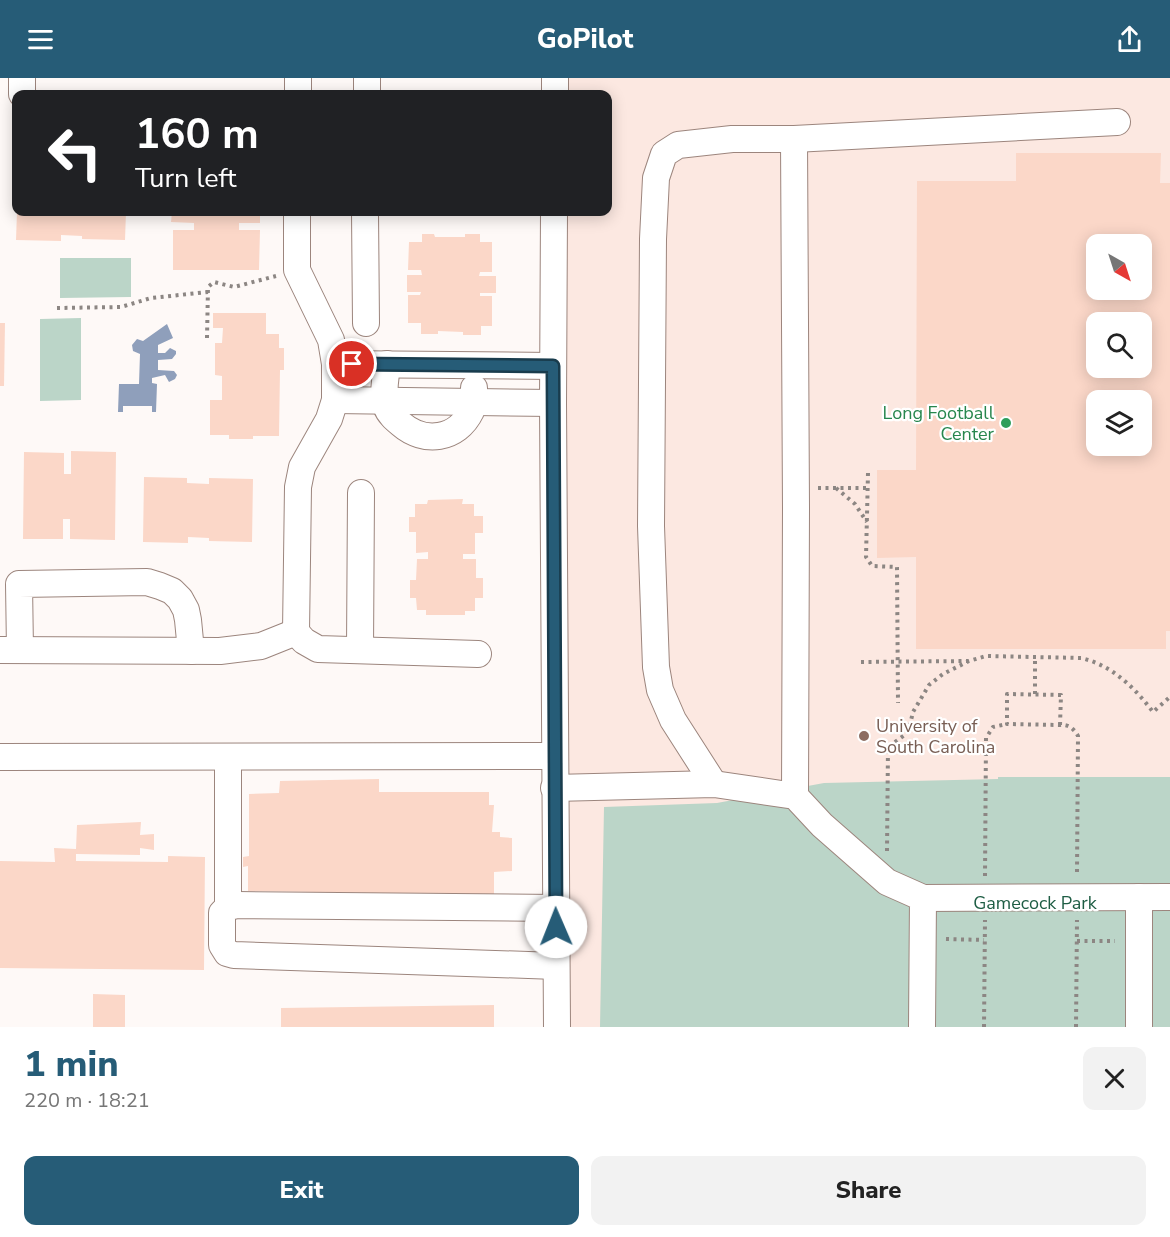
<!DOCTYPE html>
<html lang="en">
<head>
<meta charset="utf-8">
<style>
	body { margin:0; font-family:"Nunito Sans",sans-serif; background:#f2f2f2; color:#222; height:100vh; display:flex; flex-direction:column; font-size:22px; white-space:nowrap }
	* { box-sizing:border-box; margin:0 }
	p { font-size:20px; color:#767676 }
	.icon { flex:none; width:33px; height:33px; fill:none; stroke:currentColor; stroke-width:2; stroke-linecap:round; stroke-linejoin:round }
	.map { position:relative; height:949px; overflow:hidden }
	.side { display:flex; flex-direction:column; background:#fff; flex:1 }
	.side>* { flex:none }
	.hud { position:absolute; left:12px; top:12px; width:600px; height:126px; border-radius:12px; box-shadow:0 3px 15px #0003; background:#202124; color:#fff; overflow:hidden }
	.needle { width:39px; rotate:141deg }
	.fabs { position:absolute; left:1086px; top:156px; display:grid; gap:12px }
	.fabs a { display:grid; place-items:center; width:66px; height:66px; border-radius:12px; background:#fff; box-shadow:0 3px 15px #0003; font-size:30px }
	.pin { position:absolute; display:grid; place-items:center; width:51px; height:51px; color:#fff; margin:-26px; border:3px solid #fff; border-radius:50%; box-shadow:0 2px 6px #0007 }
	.me { position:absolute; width:66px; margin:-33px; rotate:359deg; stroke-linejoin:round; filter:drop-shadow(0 0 4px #0008) }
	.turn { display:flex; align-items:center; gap:21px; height:126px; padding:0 24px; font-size:27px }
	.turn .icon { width:78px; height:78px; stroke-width:2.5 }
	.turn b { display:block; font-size:42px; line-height:51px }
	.round { display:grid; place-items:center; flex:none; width:63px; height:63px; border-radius:12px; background:#f2f2f2 }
	.overview { display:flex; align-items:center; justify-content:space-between; height:102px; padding:0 24px }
	h1 { font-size:36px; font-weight:800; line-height:45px; color:#265c77 }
	.button { display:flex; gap:12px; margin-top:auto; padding:12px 24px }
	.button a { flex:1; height:69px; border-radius:12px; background:#265c77; color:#fff; font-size:24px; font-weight:800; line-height:69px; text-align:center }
	.button a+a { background:#f2f2f2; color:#222 }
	header { display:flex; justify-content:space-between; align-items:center; height:78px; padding:0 24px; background:#265c77; color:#fff; font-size:27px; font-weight:800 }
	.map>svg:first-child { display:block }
	.built { fill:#fce8e1; fill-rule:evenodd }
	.green { fill:#bbd5c8 }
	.water { fill:#8f9fbb }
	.building { fill:#fbd7c8; fill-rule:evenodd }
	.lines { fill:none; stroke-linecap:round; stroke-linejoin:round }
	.minor-casing { stroke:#9c857d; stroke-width:28 }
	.path { stroke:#8c8683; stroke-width:4; stroke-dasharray:3 4.5; stroke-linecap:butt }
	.minor { stroke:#fff; stroke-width:26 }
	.route-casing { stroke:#193c4d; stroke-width:15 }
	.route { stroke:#265c77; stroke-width:10 }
	.leisure-dot { fill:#2e9e5b; stroke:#fff; stroke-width:2 }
	.education-dot { fill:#8d6e63; stroke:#fff; stroke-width:2 }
	.labels { text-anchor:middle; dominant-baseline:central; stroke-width:4.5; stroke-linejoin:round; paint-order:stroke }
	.leisure-label { font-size:18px; fill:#27864d; stroke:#fff; text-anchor:end }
	.education-label { font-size:18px; fill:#785e54; stroke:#fff; text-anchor:start }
	.park-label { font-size:18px; fill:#1e5d44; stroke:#fff }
</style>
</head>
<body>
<header><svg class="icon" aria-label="menu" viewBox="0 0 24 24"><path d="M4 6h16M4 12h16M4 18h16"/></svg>GoPilot<svg class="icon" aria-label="share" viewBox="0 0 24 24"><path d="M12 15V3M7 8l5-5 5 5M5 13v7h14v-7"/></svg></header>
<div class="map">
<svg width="1170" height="949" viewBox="0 0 1170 949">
	<rect width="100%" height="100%" fill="#fef9f7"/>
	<path class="built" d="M556,0h614v949h-612l-1,-815h51v-118h-52zM1096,166h46v46h-46zM1096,244h46v46h-46zM1096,322h46v46h-46z"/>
	<g class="green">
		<polygon points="60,180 131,180 131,219 60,220"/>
		<polygon points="81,240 81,322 40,323 40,241"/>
		<polygon points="998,699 1170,699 1170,949 600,949 604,729 717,725 824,705 998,701"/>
	</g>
	<polygon class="water" points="167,246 173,260 158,267 158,275 165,275 170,270 176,273 176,276 172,281 158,282 158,292 174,293 177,297 175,301 169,304 165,297 152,300 152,305 157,306 156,334 152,334 152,328 123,328 123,334 118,334 119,306 139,306 140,276 133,273 132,267 137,261 143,263"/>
	<g class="building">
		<path d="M1016,75h145l-1,30h10v448h-4v18h-250v-92l-39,1v-88h39l1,-289h99zM1096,166h46v46h-46zM1096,244h46v46h-46zM1096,322h46v46h-46z"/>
		<polygon points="17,134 126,134 125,162 82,161 82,158 61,157 61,163 16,162"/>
		<polygon points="172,134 260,134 260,145 239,145 239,152 260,152 259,192 173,192 173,152 194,152 194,145 171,144"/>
		<polygon points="422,156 434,156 435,159 465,159 465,156 480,156 480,164 492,164 492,194 480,194 479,198 496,198 496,215 480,215 480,218 492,218 492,248 481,248 481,257 463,257 463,254 438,253 438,256 421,256 421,245 408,245 408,217 420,217 421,214 407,214 407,197 422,197 421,192 408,192 409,164 422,164"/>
		<polygon points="213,235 266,235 266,256 279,256 279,270 284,270 284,292 280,292 279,358 253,358 253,361 229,361 229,357 210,357 210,322 222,322 222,298 215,297 215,265 222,265 223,250 213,250"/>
		<polygon points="0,245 5,245 4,308 0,308"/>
		<polygon points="71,373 116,374 115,462 70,461 70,441 63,441 63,461 23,461 24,374 64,375 64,396 71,396"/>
		<polygon points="144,399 187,400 187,405 209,406 209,400 253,401 252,464 209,463 209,460 188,459 188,465 143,464"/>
		<polygon points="463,421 462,426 474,426 474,438 483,438 483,455 475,455 475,476 463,476 463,481 476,481 476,500 483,500 483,520 475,520 475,533 465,533 465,537 426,537 426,532 417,532 416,520 410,520 410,502 416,502 417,481 428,481 428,474 416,475 416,454 409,454 409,439 415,439 415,426 427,426 428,422"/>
		<polygon points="379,701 379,714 489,714 489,727 494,727 492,754 500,754 500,759 512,760 512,793 494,794 494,817 248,813 248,788 243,789 243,779 249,778 249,716 279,715 280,703"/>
		<polygon points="141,744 140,757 154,756 154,772 140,770 140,777 76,776 76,783 168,784 168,778 205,779 204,892 0,890 0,783 55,784 54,770 76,771 77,747"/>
		<polygon points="93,916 125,917 125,949 93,949"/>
		<polygon points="494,927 494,949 281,949 281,930"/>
	</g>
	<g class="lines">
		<defs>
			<g id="minor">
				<polyline points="22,16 22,0"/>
				<polyline points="298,16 298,0"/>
				<polyline points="367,16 367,0"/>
				<polyline points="555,16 555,0"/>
				<polyline points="794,61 796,430 795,718"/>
				<polyline points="365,134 366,245"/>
				<polyline points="554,134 553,325 557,949"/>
				<polyline points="335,286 553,288"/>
				<path d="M387,286c-1,13 -5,30 -1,42 3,8 9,13 15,18 23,20 56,16 70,-13 4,-7 3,-15 3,-23"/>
				<polyline points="335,322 553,325"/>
				<polyline points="296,554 304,563 318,571 478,576"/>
				<polyline points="360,571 361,415"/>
				<polyline points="0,572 220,573 261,568 296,554 298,409 302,389 329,341 335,322 335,286 331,262 297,192 297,134"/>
				<polyline points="20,572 19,506 147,504 160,508 172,513 180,521 186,532 188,542 191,573"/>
				<polyline points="0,679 555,678"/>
				<polyline points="714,706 673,642 660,612 656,589 651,448 653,161 656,100 664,76 678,67 732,61 794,61 1117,44"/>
				<polyline points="554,710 714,706 795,718 822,747 887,804 923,820 922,949"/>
				<polyline points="923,820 1170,819"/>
				<polyline points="228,829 228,679"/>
				<polyline points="556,830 237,827 228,829 222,835 222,867 227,875 234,877 556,888"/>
				<polyline points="1139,949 1139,819"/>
			</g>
		</defs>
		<use href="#minor" class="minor-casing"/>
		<g class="path">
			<polyline points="57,230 121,229 151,220 208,214"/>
			<polyline points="207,260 208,209 214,204 234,209 276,198"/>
			<polyline points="868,395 866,479 872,488 897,489 898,625"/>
			<polyline points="818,410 868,410"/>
			<polyline points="836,410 855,426 867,444"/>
			<polyline points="861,584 968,583"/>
			<polyline points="1035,616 1035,579"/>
			<path d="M1060,647l1,-30 -54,-1v30l53,1c9,-1 14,4 18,11l-1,137"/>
			<path d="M887,773l1,-104 18,-13 3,-5 4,-17 16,-27 14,-11 26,-13 17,-5 95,2c31,7 54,30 72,54l17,-15"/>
			<polyline points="985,798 986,660 993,649 1007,646"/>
			<polyline points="946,861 984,862"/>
			<polyline points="1077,863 1115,863"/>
			<polyline points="984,949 985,842"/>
			<polyline points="1076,949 1077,842"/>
		</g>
		<use href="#minor" class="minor"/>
	</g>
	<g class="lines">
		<defs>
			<polyline id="route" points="352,286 553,288 556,849"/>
		</defs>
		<use href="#route" class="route-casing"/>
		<use href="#route" class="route"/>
	</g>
	<circle class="leisure-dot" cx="1006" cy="345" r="6"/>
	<circle class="education-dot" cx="864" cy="658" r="6"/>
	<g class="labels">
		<g class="leisure-label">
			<text x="994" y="335">Long Football<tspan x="994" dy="21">Center</tspan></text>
		</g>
		<g class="education-label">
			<text x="876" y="648">University of<tspan x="876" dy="21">South Carolina</tspan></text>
		</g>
		<g class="park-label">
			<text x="1035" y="825">Gamecock Park</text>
		</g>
	</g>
</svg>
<div class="fabs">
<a><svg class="needle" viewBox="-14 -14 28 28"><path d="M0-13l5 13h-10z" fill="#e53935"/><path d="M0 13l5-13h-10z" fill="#767676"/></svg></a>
<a><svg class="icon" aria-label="search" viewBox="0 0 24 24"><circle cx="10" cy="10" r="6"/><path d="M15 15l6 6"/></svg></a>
<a><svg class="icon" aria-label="layers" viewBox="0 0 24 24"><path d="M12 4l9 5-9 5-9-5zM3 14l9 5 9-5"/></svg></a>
</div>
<div class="pin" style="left:352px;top:286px;background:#d93025"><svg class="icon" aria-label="arrive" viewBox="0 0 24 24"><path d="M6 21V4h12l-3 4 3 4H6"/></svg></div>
<svg class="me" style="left:556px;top:849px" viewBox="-20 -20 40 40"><circle r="19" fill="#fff"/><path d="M0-13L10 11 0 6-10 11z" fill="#265c77"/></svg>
<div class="hud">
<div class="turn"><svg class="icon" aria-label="left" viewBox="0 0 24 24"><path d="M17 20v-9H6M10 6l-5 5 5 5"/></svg><div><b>160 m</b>Turn left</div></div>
</div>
</div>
<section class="side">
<div class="overview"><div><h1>1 min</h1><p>220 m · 18:21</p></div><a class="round"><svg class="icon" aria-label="close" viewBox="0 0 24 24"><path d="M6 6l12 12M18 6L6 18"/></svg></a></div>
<div class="button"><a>Exit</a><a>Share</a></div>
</section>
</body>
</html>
